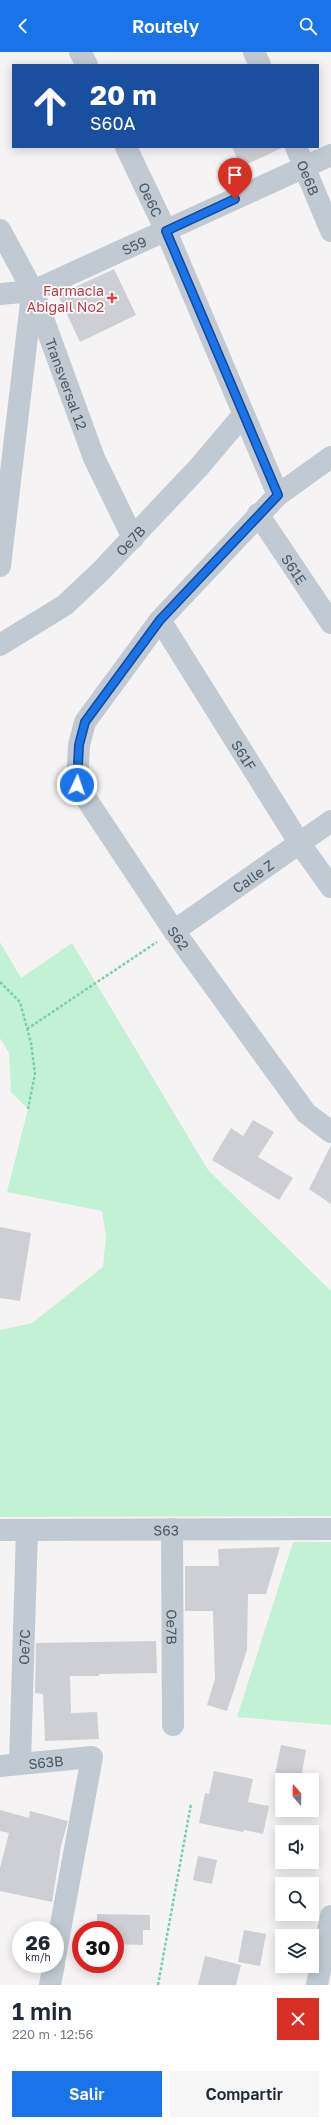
<!DOCTYPE html>
<html lang="es">
<head>
<meta charset="utf-8">
<style>
	body { margin:0; font-family:"Golos Text",sans-serif; background:#f6f6f7; color:#1f2937; height:100vh; display:flex; flex-direction:column; font-size:15px; white-space:nowrap }
	* { box-sizing:border-box; margin:0 }
	p { font-size:13px; color:#747a83 }
	.icon { flex:none; width:22px; height:22px; fill:none; stroke:currentColor; stroke-width:2; stroke-linecap:round; stroke-linejoin:round }
	.map { position:relative; height:1933px; overflow:hidden }
	.side { display:flex; flex-direction:column; background:#fff; flex:1 }
	.side>* { flex:none }
	.top-card { position:absolute; left:12px; top:12px; width:307px; height:84px; border-radius:0px; box-shadow:0 2px 10px #0003; background:#1a4fa0; color:#fff; overflow:hidden }
	.needle { width:26px; rotate:340deg }
	.fabs { position:absolute; left:275px; top:1721px; display:grid; gap:8px }
	.fabs a { display:grid; place-items:center; width:44px; height:44px; border-radius:0px; background:#fff; box-shadow:0 2px 10px #0003; font-size:20px }
	.speed { position:absolute; left:12px; top:1869px; display:flex; gap:8px; font-size:20px; font-weight:700; text-align:center }
	.speed>* { display:grid; place-content:center; width:52px; height:52px; border-radius:50%; background:#fff; box-shadow:0 2px 10px #0003; line-height:1 }
	.speed small { font-size:10px; font-weight:400 }
	.speed .limit { border:6px solid #d22; background:#fff; color:#111 }
	.pin { position:absolute; display:grid; place-items:center; width:34px; height:34px; color:#fff; margin:-41px -17px; border-radius:50% 50% 50% 0; rotate:-45deg; box-shadow:0 0 4px #0007 }
	.pin .icon { rotate:45deg }
	.me { position:absolute; width:44px; margin:-22px; rotate:3deg; stroke-linejoin:round; filter:drop-shadow(0 0 3px #0008) }
	.turn { display:flex; align-items:center; gap:14px; height:84px; padding:0 12px; font-size:18px }
	.turn .icon { width:52px; height:52px; stroke-width:2.5 }
	.turn b { display:block; font-size:28px; line-height:34px }
	.round { display:grid; place-items:center; flex:none; width:42px; height:42px; border-radius:0px; background:#f6f6f7 }
	.head { display:flex; align-items:center; justify-content:space-between; height:68px; padding:0 12px }
	h1 { font-size:24px; font-weight:600; line-height:30px }
	.primary-button { display:flex; gap:8px; margin-top:auto; padding:8px 12px }
	.primary-button a { flex:1; height:46px; border-radius:0px; background:#1a73e8; color:#fff; font-size:16px; font-weight:600; line-height:46px; text-align:center }
	.primary-button a+a { background:#f6f6f7; color:#1f2937 }
	header { display:flex; justify-content:space-between; align-items:center; height:52px; padding:0 12px; background:#1a73e8; color:#fff; font-size:18px; font-weight:600 }
	.map>svg:first-child { display:block }
	.green { fill:#c3f1d5 }
	.building { fill:#cdcfd5 }
	.lines { fill:none; stroke-linecap:round; stroke-linejoin:round }
	.path { stroke:#7ad0a6; stroke-width:2.5; stroke-dasharray:3 2; stroke-linecap:butt }
	.minor { stroke:#c1cad2; stroke-width:22 }
	.route-casing { stroke:#114b97; stroke-width:10 }
	.route { stroke:#1a73e8; stroke-width:7 }
	.health-dot { fill:#e0444e; stroke:#fff; stroke-width:1.5 }
	.labels { text-anchor:middle; dominant-baseline:central; stroke-width:3.5; stroke-linejoin:round; paint-order:stroke }
	.street-label { font-size:14px; fill:#4a5661; stroke:#fff }
	.health-label { font-size:14px; fill:#be3a42; stroke:#fff; text-anchor:end }
</style>
</head>
<body>
<header><svg class="icon" aria-label="back" viewBox="0 0 24 24"><path d="M15 5l-7 7 7 7"/></svg>Routely<svg class="icon" aria-label="search" viewBox="0 0 24 24"><circle cx="10" cy="10" r="6"/><path d="M15 15l6 6"/></svg></header>
<div class="map">
<svg width="331" height="1933" viewBox="0 0 331 1933">
	<rect width="100%" height="100%" fill="#f5f3f3"/>
	<g class="green">
		<polygon points="0,890 21,926 72,891 208,1118 331,1239 331,1464 0,1465 0,1278 32,1271 103,1215 106,1184 102,1159 7,1140 28,1057 11,1040 9,1001 0,986"/>
		<polygon points="293,1490 331,1490 331,1673 237,1665"/>
	</g>
	<g class="building">
		<polygon points="232,95 284,95 241,115"/>
		<polygon points="114,217 136,263 80,290 58,243"/>
		<polygon points="253,1068 274,1080 258,1105 293,1126 279,1148 212,1108 231,1076 243,1084"/>
		<polygon points="331,1093 331,1152 309,1137"/>
		<polygon points="0,1175 31,1181 20,1249 0,1246"/>
		<polygon points="280,1495 266,1542 248,1542 247,1598 227,1659 207,1653 215,1627 213,1561 213,1559 185,1559 185,1514 219,1514 218,1497"/>
		<polygon points="156,1589 157,1621 99,1622 99,1624 70,1624 71,1661 97,1660 99,1687 45,1689 43,1642 35,1641 36,1591"/>
		<polygon points="281,1693 306,1698 301,1726 275,1722"/>
		<polygon points="214,1719 253,1727 248,1750 269,1754 263,1782 244,1778 243,1780 199,1771 205,1741 209,1742"/>
		<polygon points="0,1758 29,1766 30,1759 68,1769 61,1794 52,1850 0,1839 0,1816 9,1781 0,1779"/>
		<polygon points="198,1804 217,1808 212,1832 193,1828"/>
		<polygon points="97,1862 150,1863 150,1878 143,1878 143,1893 115,1892 115,1878 97,1878"/>
		<polygon points="244,1878 266,1882 260,1914 238,1910"/>
		<polygon points="205,1904 241,1913 236,1933 198,1933"/>
	</g>
	<g class="lines">
		<g class="path">
			<polyline points="0,930 20,950 31,991 35,1022 28,1057"/>
			<polyline points="27,977 157,890"/>
			<polyline points="158,1933 191,1752"/>
		</g>
		<g class="minor">
			<polyline points="80,0 87,13"/>
			<polyline points="254,0 260,13"/>
			<path id="s1" d="M126,95l40,84 112,264"/>
			<path id="s2" d="M296,95l35,84"/>
			<path id="s3" d="M0,178l33,61 61,167 39,80"/>
			<path id="s4" d="M0,242l33,-3 298,-136"/>
			<path id="s5" d="M331,405l-53,38 -118,125 -75,102 -6,23 -2,40 97,146 132,182 25,19"/>
			<path id="s6" d="M258,462l73,109"/>
			<polyline points="0,514 32,242"/>
			<path id="s7" d="M160,568l140,224 31,43"/>
			<path id="s8" d="M0,593l65,-40 36,-34 98,-104 44,-52"/>
			<path id="s9" d="M174,879l157,-110"/>
			<path id="s10" d="M172,1477l1,196"/>
			<path id="s11" d="M0,1478l331,-1"/>
			<path id="s12" d="M20,1711l7,-233"/>
			<path id="s13" d="M0,1714l92,-9 -37,200"/>
			<polyline points="50,1933 54,1912"/>
			<polyline points="317,1933 331,1864"/>
		</g>
	</g>
	<g class="lines">
		<defs>
			<polyline id="route" points="77,733 79,693 85,670 160,568 278,443 166,179 235,147"/>
		</defs>
		<use href="#route" class="route-casing"/>
		<use href="#route" class="route"/>
	</g>
	<path class="health-dot" d="M110 240h4v4h4v4h-4v4h-4v-4h-4v-4h4z"/>
	<g class="labels">
		<g class="street-label">
			<text stroke="none"><textPath href="#s2" startOffset="33">Oe6B</textPath></text>
			<text stroke="none"><textPath href="#s1" startOffset="58">Oe6C</textPath></text>
			<text stroke="none"><textPath href="#s4" startOffset="144">S59</textPath></text>
			<text stroke="none"><textPath href="#s3" startOffset="168">Transversal 12</textPath></text>
			<text stroke="none"><textPath href="#s8" startOffset="168">Oe7B</textPath></text>
			<text stroke="none"><textPath href="#s6" startOffset="66">S61E</textPath></text>
			<text stroke="none"><textPath href="#s7" startOffset="159">S61F</textPath></text>
			<text stroke="none"><textPath href="#s9" startOffset="96">Calle Z</textPath></text>
			<text stroke="none"><textPath href="#s5" startOffset="611">S62</textPath></text>
			<text stroke="none"><textPath href="#s11" startOffset="166">S63</textPath></text>
			<text stroke="none"><textPath href="#s10" startOffset="98">Oe7B</textPath></text>
			<text stroke="none"><textPath href="#s12" startOffset="116">Oe7C</textPath></text>
			<text stroke="none"><textPath href="#s13" startOffset="46">S63B</textPath></text>
		</g>
		<g class="health-label">
			<text x="104" y="238">Farmacia<tspan x="104" dy="16">Abigail No2</tspan></text>
		</g>
	</g>
</svg>
<div class="fabs">
<a><svg class="needle" viewBox="-14 -14 28 28"><path d="M0-13l5 13h-10z" fill="#e53935"/><path d="M0 13l5-13h-10z" fill="#747a83"/></svg></a>
<a><svg class="icon" aria-label="sound" viewBox="0 0 24 24"><path d="M4 9h4l5-4v14l-5-4H4zM17 9q2 3 0 6"/></svg></a>
<a><svg class="icon" aria-label="search" viewBox="0 0 24 24"><circle cx="10" cy="10" r="6"/><path d="M15 15l6 6"/></svg></a>
<a><svg class="icon" aria-label="layers" viewBox="0 0 24 24"><path d="M12 4l9 5-9 5-9-5zM3 14l9 5 9-5"/></svg></a>
</div>
<div class="speed"><div>26<small>km/h</small></div><div class="limit">30</div></div>
<div class="pin" style="left:235px;top:147px;background:#d93025"><svg class="icon" aria-label="arrive" viewBox="0 0 24 24"><path d="M6 21V4h12l-3 4 3 4H6"/></svg></div>
<svg class="me" style="left:77px;top:733px" viewBox="-20 -20 40 40"><circle r="17" fill="#1a73e8" stroke="#fff" stroke-width="3"/><path d="M0-11L8 9 0 5-8 9z" fill="#fff"/></svg>
<div class="top-card">
<div class="turn"><svg class="icon" aria-label="ahead" viewBox="0 0 24 24"><path d="M12 20V5M6 11l6-6 6 6"/></svg><div><b>20 m</b>S60A</div></div>
</div>
</div>
<section class="side">
<div class="head"><div><h1>1 min</h1><p>220 m · 12:56</p></div><a class="round" style="background:#d93025;color:#fff"><svg class="icon" aria-label="close" viewBox="0 0 24 24"><path d="M6 6l12 12M18 6L6 18"/></svg></a></div>
<div class="primary-button"><a>Salir</a><a>Compartir</a></div>
</section>
</body>
</html>
